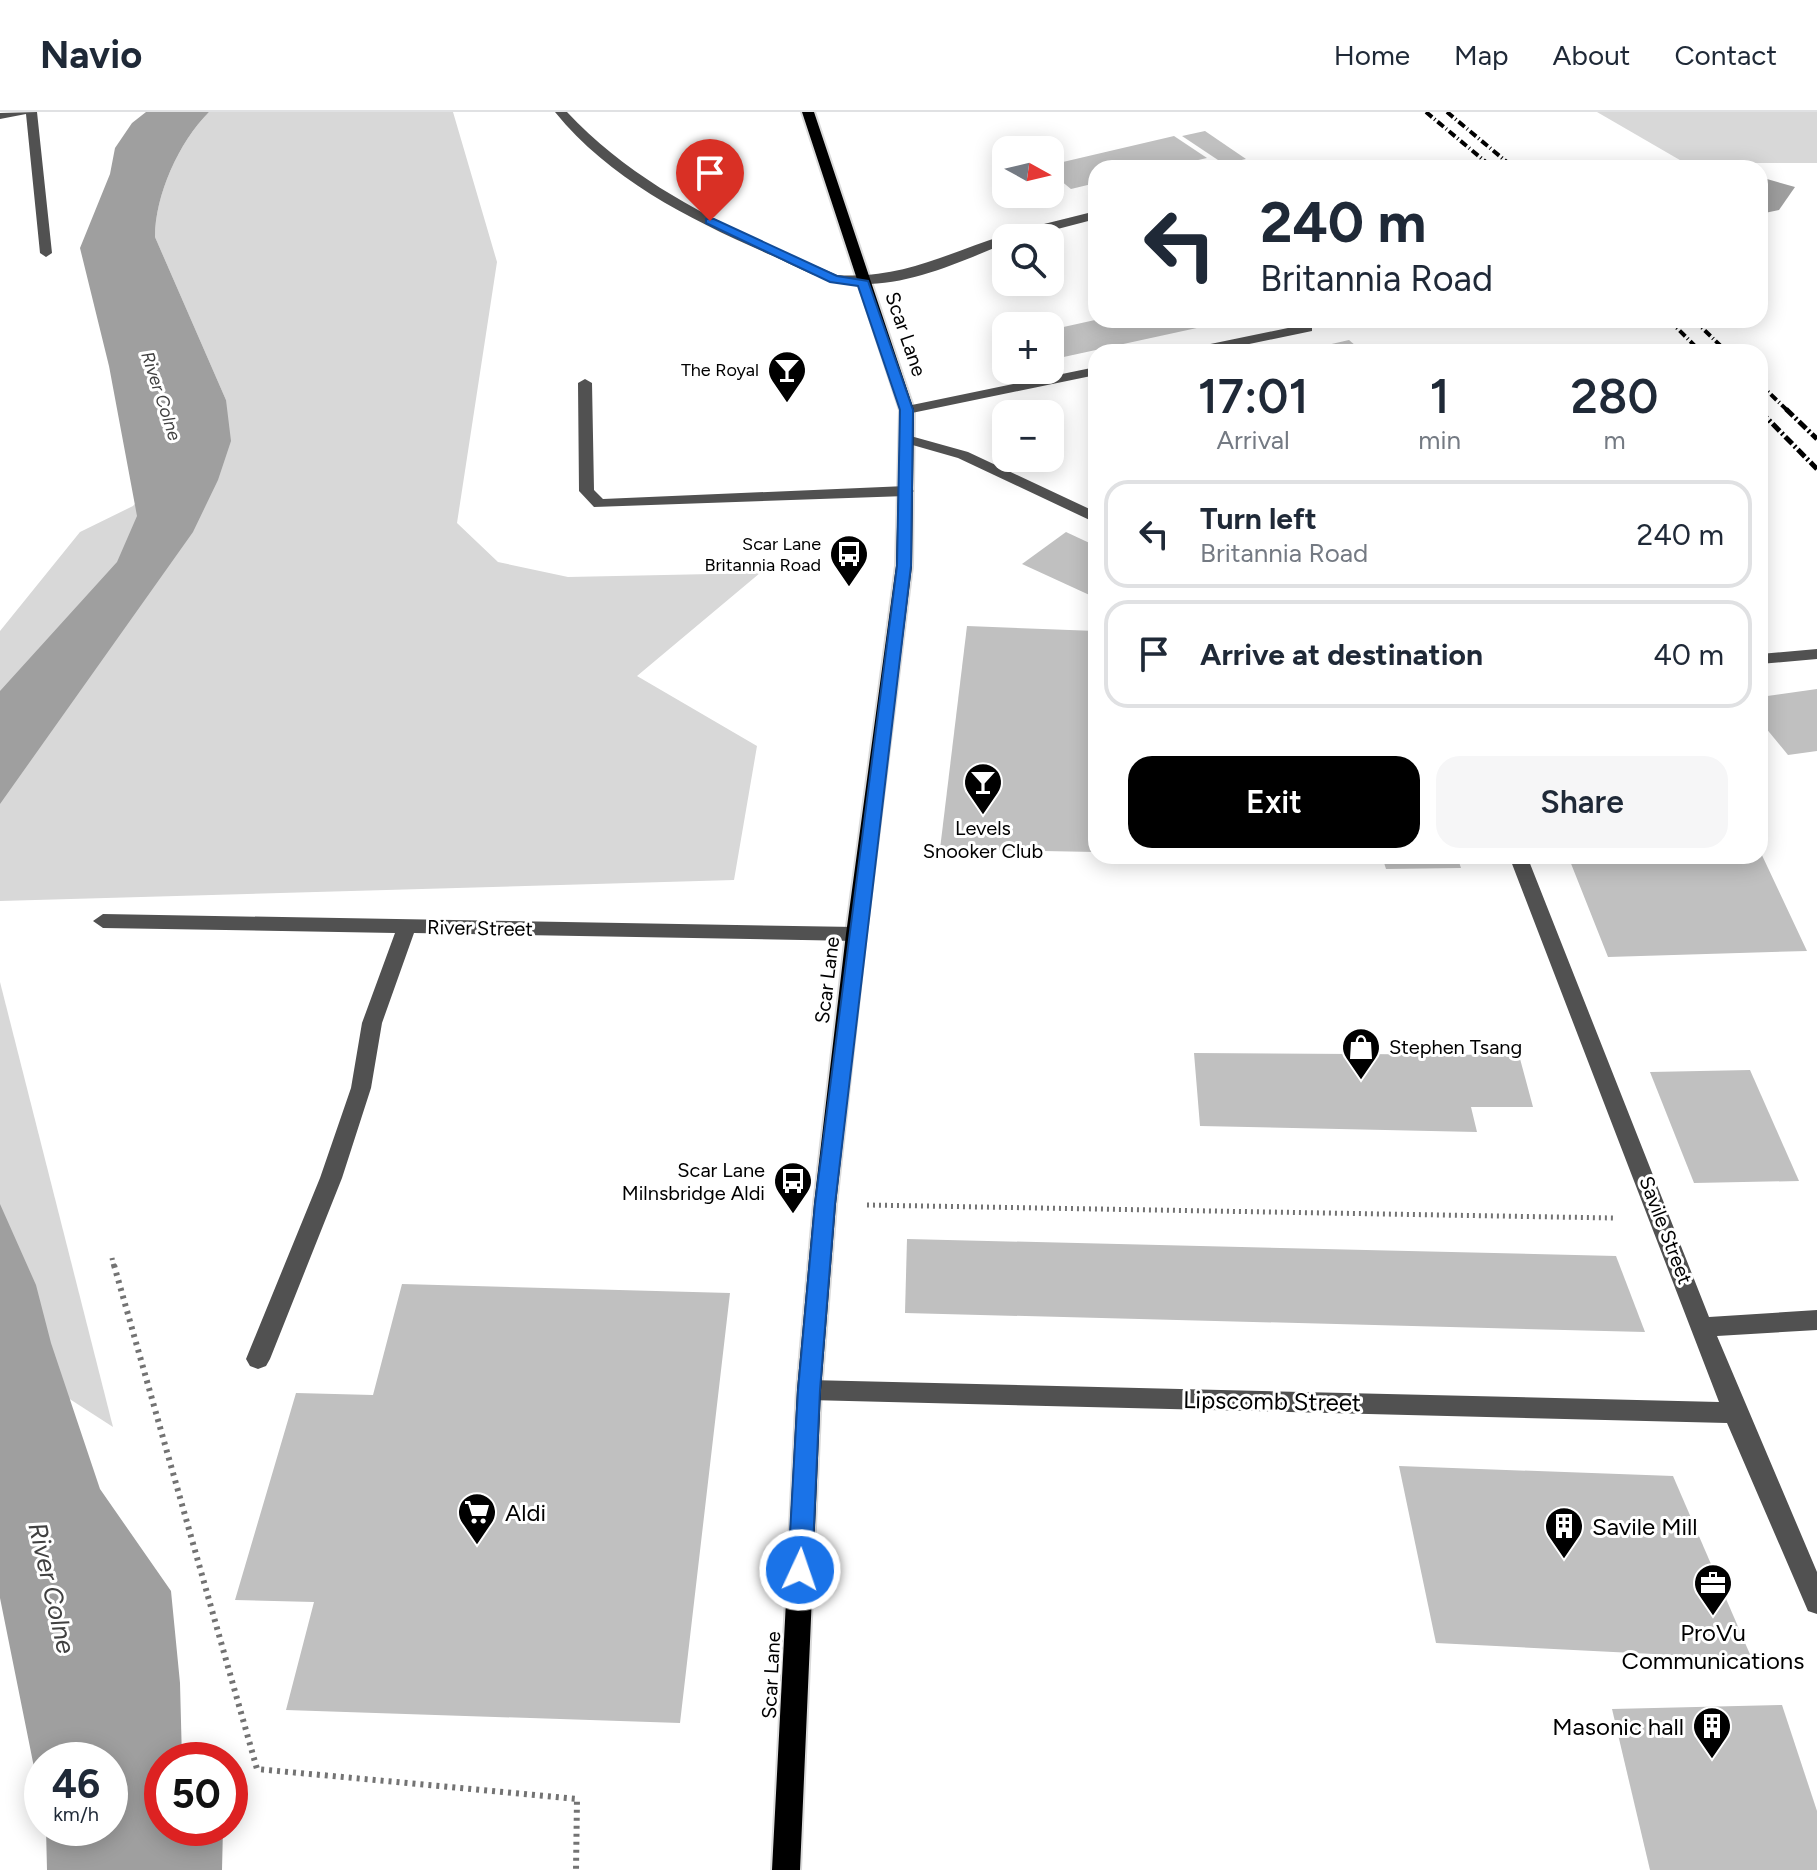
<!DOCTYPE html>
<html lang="en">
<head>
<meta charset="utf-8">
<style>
	body { margin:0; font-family:Figtree,sans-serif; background:#f6f6f7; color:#1f2937; height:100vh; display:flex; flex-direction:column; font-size:30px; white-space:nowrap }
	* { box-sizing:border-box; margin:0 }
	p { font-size:26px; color:#747a83 }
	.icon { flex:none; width:44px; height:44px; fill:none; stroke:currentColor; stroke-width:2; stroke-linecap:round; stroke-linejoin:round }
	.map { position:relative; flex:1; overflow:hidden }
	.sheet { position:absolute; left:1088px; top:232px; width:680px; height:520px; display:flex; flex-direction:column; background:#fff; border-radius:24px; box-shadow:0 4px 20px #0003 }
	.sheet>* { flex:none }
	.guide { position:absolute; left:1088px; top:48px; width:680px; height:168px; border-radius:24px; box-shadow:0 4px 20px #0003; background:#fff; color:#1f2937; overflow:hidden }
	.needle { width:52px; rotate:98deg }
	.controls { position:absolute; left:992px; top:24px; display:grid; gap:16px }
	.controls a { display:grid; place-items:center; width:72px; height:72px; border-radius:16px; background:#fff; box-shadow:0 4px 20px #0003; font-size:40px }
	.speed { position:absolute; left:24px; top:1630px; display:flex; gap:16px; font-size:40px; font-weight:700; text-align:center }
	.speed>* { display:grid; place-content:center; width:104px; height:104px; border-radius:50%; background:#fff; box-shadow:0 4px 20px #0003; line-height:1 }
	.speed small { font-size:20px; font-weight:400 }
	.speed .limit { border:12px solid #d22; background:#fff; color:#111 }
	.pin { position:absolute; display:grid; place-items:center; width:68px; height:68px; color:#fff; margin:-82px -34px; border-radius:50% 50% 50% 0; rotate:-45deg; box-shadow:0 0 8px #0007 }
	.pin .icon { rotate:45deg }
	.me { position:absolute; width:88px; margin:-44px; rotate:3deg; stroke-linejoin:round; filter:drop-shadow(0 0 6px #0008) }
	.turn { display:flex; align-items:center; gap:28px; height:168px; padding:0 40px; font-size:36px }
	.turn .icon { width:104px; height:104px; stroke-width:2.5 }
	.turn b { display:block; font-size:56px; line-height:68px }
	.eta { display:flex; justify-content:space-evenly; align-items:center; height:136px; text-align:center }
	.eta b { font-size:48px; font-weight:600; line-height:56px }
	.primary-button { display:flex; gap:16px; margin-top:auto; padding:16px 40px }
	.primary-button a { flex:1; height:92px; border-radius:24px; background:#000; color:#fff; font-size:32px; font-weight:600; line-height:92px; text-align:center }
	.primary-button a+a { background:#f6f6f7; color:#1f2937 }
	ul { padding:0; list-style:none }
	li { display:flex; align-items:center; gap:24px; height:108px; margin:0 16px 12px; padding:0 24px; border:4px solid #e0e1e3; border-radius:24px }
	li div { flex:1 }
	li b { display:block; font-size:30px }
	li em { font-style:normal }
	header { display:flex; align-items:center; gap:48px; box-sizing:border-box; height:112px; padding:0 40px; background:#fff; border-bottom:2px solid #e0e1e3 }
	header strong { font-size:38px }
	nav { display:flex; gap:44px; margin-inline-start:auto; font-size:28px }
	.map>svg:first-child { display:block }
	.green { fill:#d8d8d8 }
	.water { fill:#9f9f9f }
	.building { fill:#c0c0c0 }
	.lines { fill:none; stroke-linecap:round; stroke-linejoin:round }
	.major-casing { stroke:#dbdbdb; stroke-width:4 }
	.path-far1 { stroke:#737373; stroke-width:5; stroke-dasharray:2 4; stroke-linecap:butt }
	.path { stroke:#737373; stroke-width:6; stroke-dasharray:3 5; stroke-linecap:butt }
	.minor { fill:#515151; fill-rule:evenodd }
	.major { fill:#000; fill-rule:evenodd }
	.rail-far1 { stroke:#000; stroke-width:4; stroke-dasharray:8 3 1 3; stroke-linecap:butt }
	.rail { stroke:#000; stroke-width:5; stroke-dasharray:10 3 2 3; stroke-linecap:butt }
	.route { fill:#1a73e8; stroke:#114b97; stroke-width:2 }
	.labels { text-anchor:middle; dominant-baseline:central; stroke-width:6; stroke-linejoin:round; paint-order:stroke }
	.far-poi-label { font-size:18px; fill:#000; stroke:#fff; text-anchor:end }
	.far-water-label { font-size:18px; font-style:italic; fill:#404040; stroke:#fff }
	.street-label { font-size:20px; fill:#000; stroke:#fff }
	.poi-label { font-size:20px; fill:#000; stroke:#fff }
	.near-street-label { font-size:24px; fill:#000; stroke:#fff }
	.near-poi-label { font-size:24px; fill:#000; stroke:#fff; text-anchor:start }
	.near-water-label { font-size:26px; font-style:italic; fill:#404040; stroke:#fff }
</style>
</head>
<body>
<header>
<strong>Navio</strong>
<nav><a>Home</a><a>Map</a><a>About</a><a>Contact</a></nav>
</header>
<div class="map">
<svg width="1817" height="1758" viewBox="0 0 1817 1758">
	<rect width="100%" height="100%" fill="#fff"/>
	<g class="green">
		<path d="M209,0h244l44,150 -40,261 41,39 70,15 192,-4 -123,103 120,70 -23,134 -734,21v-270l80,-99 53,-26 93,-106 -71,-163c0,-42 24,-95 54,-125z"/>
		<polygon points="1597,0 1817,0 1817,51 1685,51"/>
		<polygon points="0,870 113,1315 0,1242"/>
	</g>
	<g class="water">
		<path d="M146,0h63c-30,30 -54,83 -54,125l71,163 5,41 -13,39 -25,52 -193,272v-113l117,-129 20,-46 -28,-150 -29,-118 30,-74 5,-26 17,-25z"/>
		<polygon points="1760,65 1795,75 1779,98 1760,102"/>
		<polygon points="0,1092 36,1173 51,1231 100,1377 171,1479 180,1571 182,1648 162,1648 162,1716 223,1716 222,1758 47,1758 46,1716 110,1716 110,1648 42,1648 42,1695 0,1486"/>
	</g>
	<g class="building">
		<polygon points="1205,19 1246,47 1224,52 1182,24"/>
		<polygon points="1174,24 1207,46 1163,56 1096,56 1096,71 1071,77 1050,60 1050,53"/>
		<polygon points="1095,208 1228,208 1229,209 1059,246 1050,238 1050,218"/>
		<polygon points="1349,228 1363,240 1302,240 1301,239"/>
		<polygon points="1066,420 1096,434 1096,486 1022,452"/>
		<polygon points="967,514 1096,519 1096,740 940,737"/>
		<polygon points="1817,577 1817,639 1788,643 1760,609 1760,585"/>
		<polygon points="1760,739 1807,839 1608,845 1568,744 1760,744"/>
		<polygon points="1382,744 1457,744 1461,756 1386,757"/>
		<polygon points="1194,941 1519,943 1533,995 1471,995 1477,1020 1200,1014"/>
		<polygon points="1750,958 1799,1069 1694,1071 1650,960"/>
		<polygon points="907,1127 1616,1144 1645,1220 905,1201"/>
		<polygon points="402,1172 730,1181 680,1611 286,1598 314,1490 235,1488 296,1281 373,1283"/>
		<polygon points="1399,1354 1673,1364 1752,1547 1436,1531"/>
		<polygon points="1782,1593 1817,1699 1817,1758 1650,1758 1612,1597"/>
	</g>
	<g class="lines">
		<defs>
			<polygon id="major" points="802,0 814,0 914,298 912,454 866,822 836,1092 821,1278 800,1758 772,1758 797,1278 814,1092 846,822 896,454 900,298"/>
		</defs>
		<use href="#major" class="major-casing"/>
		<g class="path-far1">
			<polyline points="867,1093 1613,1106"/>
			<polyline points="112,1146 114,1155"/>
		</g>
		<polyline class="path" points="114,1153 257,1657 577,1687 576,1758"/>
		<g class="minor">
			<polygon points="37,0 52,141 46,145 40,141 26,2 0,7 0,1"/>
			<path d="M555,0h12c75,80 172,120 270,163 62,5 111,-22 168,-40 30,-10 61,-16 91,-24v8l-73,19h-17v5c-48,20 -100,44 -153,41 -29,-1 -54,-16 -80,-28 -80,-35 -162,-75 -218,-144z"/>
			<polygon points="1307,212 1312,213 1312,219 1211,240 1184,240 1191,236"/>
			<polygon points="1096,255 1096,263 907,302 900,298 907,294"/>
			<polygon points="585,267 592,271 594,378 603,387 906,374 914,379 906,384 594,395 579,379 578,271"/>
			<polygon points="907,323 968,340 1096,400 1096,411 958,346 902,330 902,324"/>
			<polygon points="1817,537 1817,547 1760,552 1760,542"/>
			<polygon points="1509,744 1527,744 1709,1205 1817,1198 1817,1218 1717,1224 1817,1460 1817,1502 1808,1499 1727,1311 809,1288 801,1285 797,1278 801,1271 809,1268 1719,1290"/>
			<polygon points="103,802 856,815 866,822 856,829 414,821 382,911 371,976 342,1066 270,1247 266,1254 258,1257 250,1254 246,1247 320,1066 351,976 362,911 395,821 103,816 93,809"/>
		</g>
		<use href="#major" class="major"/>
		<g class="rail-far1">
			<polyline points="1426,0 1493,56"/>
			<polyline points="1447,0 1514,56"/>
			<polyline points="1669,208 1701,240"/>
			<polyline points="1694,208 1727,240"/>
			<polyline points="1760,272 1788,299"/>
		</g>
		<g class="rail">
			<polyline points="1786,297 1817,327"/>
			<polyline points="1760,299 1817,357"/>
		</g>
	</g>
	<polygon class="route" points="706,107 714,107 837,164 868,169 913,298 911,454 835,1092 820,1278 812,1458 808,1466 800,1469 792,1466 788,1458 798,1278 815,1092 897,454 900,298 858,174 830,170 706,111"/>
	<defs>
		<symbol id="bar-pin" viewBox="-11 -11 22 30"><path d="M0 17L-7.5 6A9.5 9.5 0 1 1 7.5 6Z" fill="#000" stroke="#fff"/><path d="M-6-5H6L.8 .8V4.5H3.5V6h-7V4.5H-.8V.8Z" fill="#fff"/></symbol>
		<symbol id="bus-pin" viewBox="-11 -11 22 30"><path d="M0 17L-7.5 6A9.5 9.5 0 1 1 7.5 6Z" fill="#000" stroke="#fff"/><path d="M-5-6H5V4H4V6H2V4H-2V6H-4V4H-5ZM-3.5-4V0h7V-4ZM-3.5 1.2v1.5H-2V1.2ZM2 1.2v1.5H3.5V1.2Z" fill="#fff"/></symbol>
		<symbol id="shop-pin" viewBox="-11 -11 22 30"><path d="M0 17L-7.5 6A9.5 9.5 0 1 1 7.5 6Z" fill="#000" stroke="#fff"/><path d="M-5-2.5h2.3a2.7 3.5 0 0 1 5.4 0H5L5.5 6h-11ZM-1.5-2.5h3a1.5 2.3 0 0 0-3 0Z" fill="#fff"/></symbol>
		<symbol id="supermarket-pin" viewBox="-11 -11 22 30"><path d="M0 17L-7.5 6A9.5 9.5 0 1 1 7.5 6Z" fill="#000" stroke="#fff"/><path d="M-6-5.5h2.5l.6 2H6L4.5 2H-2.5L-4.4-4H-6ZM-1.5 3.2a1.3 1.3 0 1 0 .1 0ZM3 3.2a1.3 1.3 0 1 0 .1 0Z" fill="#fff"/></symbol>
		<symbol id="building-pin" viewBox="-11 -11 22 30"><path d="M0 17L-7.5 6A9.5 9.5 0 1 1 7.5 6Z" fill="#000" stroke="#fff"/><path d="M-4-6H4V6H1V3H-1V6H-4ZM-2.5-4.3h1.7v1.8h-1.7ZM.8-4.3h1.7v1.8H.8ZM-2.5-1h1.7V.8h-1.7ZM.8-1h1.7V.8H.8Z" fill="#fff"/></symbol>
		<symbol id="office-pin" viewBox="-11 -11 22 30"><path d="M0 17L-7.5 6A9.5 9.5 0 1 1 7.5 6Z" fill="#000" stroke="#fff"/><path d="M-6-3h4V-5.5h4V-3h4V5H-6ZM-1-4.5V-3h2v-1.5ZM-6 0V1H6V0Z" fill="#fff"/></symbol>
	</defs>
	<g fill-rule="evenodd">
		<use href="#bar-pin" x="765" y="236" width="44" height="60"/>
		<use href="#bus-pin" x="827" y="420" width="44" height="60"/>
		<use href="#bar-pin" x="961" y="648" width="44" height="60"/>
		<use href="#shop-pin" x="1339" y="913" width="44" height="60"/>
		<use href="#bus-pin" x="771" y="1047" width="44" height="60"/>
		<use href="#supermarket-pin" x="455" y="1378" width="44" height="60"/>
		<use href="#building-pin" x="1542" y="1392" width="44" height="60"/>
		<use href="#office-pin" x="1691" y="1449" width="44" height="60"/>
		<use href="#building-pin" x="1690" y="1592" width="44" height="60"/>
	</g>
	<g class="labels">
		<g class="far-poi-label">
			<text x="759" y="258">The Royal</text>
			<text x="821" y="432">Scar Lane<tspan x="821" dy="21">Britannia Road</tspan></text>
		</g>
		<g class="far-water-label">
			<text transform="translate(161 284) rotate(72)">River Colne</text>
		</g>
		<g class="street-label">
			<text transform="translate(906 222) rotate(71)">Scar Lane</text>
			<text transform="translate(480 816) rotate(1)">River Street</text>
			<text transform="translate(827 868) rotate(-83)">Scar Lane</text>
			<text transform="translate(1666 1118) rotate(69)">Savile Street</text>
			<text transform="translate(771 1563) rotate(-87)">Scar Lane</text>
		</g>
		<g class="poi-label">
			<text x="983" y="716">Levels<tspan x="983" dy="23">Snooker Club</tspan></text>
			<text x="1389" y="935" text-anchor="start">Stephen Tsang</text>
			<text x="765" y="1058" text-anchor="end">Scar Lane<tspan x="765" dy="23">Milnsbridge Aldi</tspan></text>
		</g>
		<g class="near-street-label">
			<text transform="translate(1272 1289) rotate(1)">Lipscomb Street</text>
		</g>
		<g class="near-poi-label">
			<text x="505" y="1400">Aldi</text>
			<text x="1592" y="1414">Savile Mill</text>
			<text x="1713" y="1520" text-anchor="middle">ProVu<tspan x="1713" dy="28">Communications</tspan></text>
			<text x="1684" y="1614" text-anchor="end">Masonic hall</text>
		</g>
		<g class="near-water-label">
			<text transform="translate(52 1476) rotate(77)">River Colne</text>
		</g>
	</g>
</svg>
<div class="controls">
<a><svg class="needle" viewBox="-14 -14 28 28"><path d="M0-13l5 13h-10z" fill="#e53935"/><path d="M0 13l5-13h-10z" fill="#747a83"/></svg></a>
<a><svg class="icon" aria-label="search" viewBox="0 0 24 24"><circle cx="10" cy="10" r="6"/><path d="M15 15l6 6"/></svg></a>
<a>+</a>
<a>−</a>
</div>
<div class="speed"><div>46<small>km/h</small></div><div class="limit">50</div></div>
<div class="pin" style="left:710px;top:109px;background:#d93025"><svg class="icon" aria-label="arrive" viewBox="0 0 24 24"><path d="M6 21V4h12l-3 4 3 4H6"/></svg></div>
<svg class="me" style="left:800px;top:1458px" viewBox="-20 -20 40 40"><circle r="17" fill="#1a73e8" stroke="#fff" stroke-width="3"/><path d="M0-11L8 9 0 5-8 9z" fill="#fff"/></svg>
<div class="guide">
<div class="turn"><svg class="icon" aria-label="left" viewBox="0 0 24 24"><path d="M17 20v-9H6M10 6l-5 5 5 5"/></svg><div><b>240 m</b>Britannia Road</div></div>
</div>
<section class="sheet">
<div class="eta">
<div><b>17:01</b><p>Arrival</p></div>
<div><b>1</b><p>min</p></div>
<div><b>280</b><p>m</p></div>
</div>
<ul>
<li><svg class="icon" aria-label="left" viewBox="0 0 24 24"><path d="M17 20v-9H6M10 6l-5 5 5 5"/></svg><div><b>Turn left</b><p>Britannia Road</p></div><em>240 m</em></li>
<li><svg class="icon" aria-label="arrive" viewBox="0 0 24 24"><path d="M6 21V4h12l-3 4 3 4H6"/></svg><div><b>Arrive at destination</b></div><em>40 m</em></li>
</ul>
<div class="primary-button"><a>Exit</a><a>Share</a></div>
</section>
</div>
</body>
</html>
